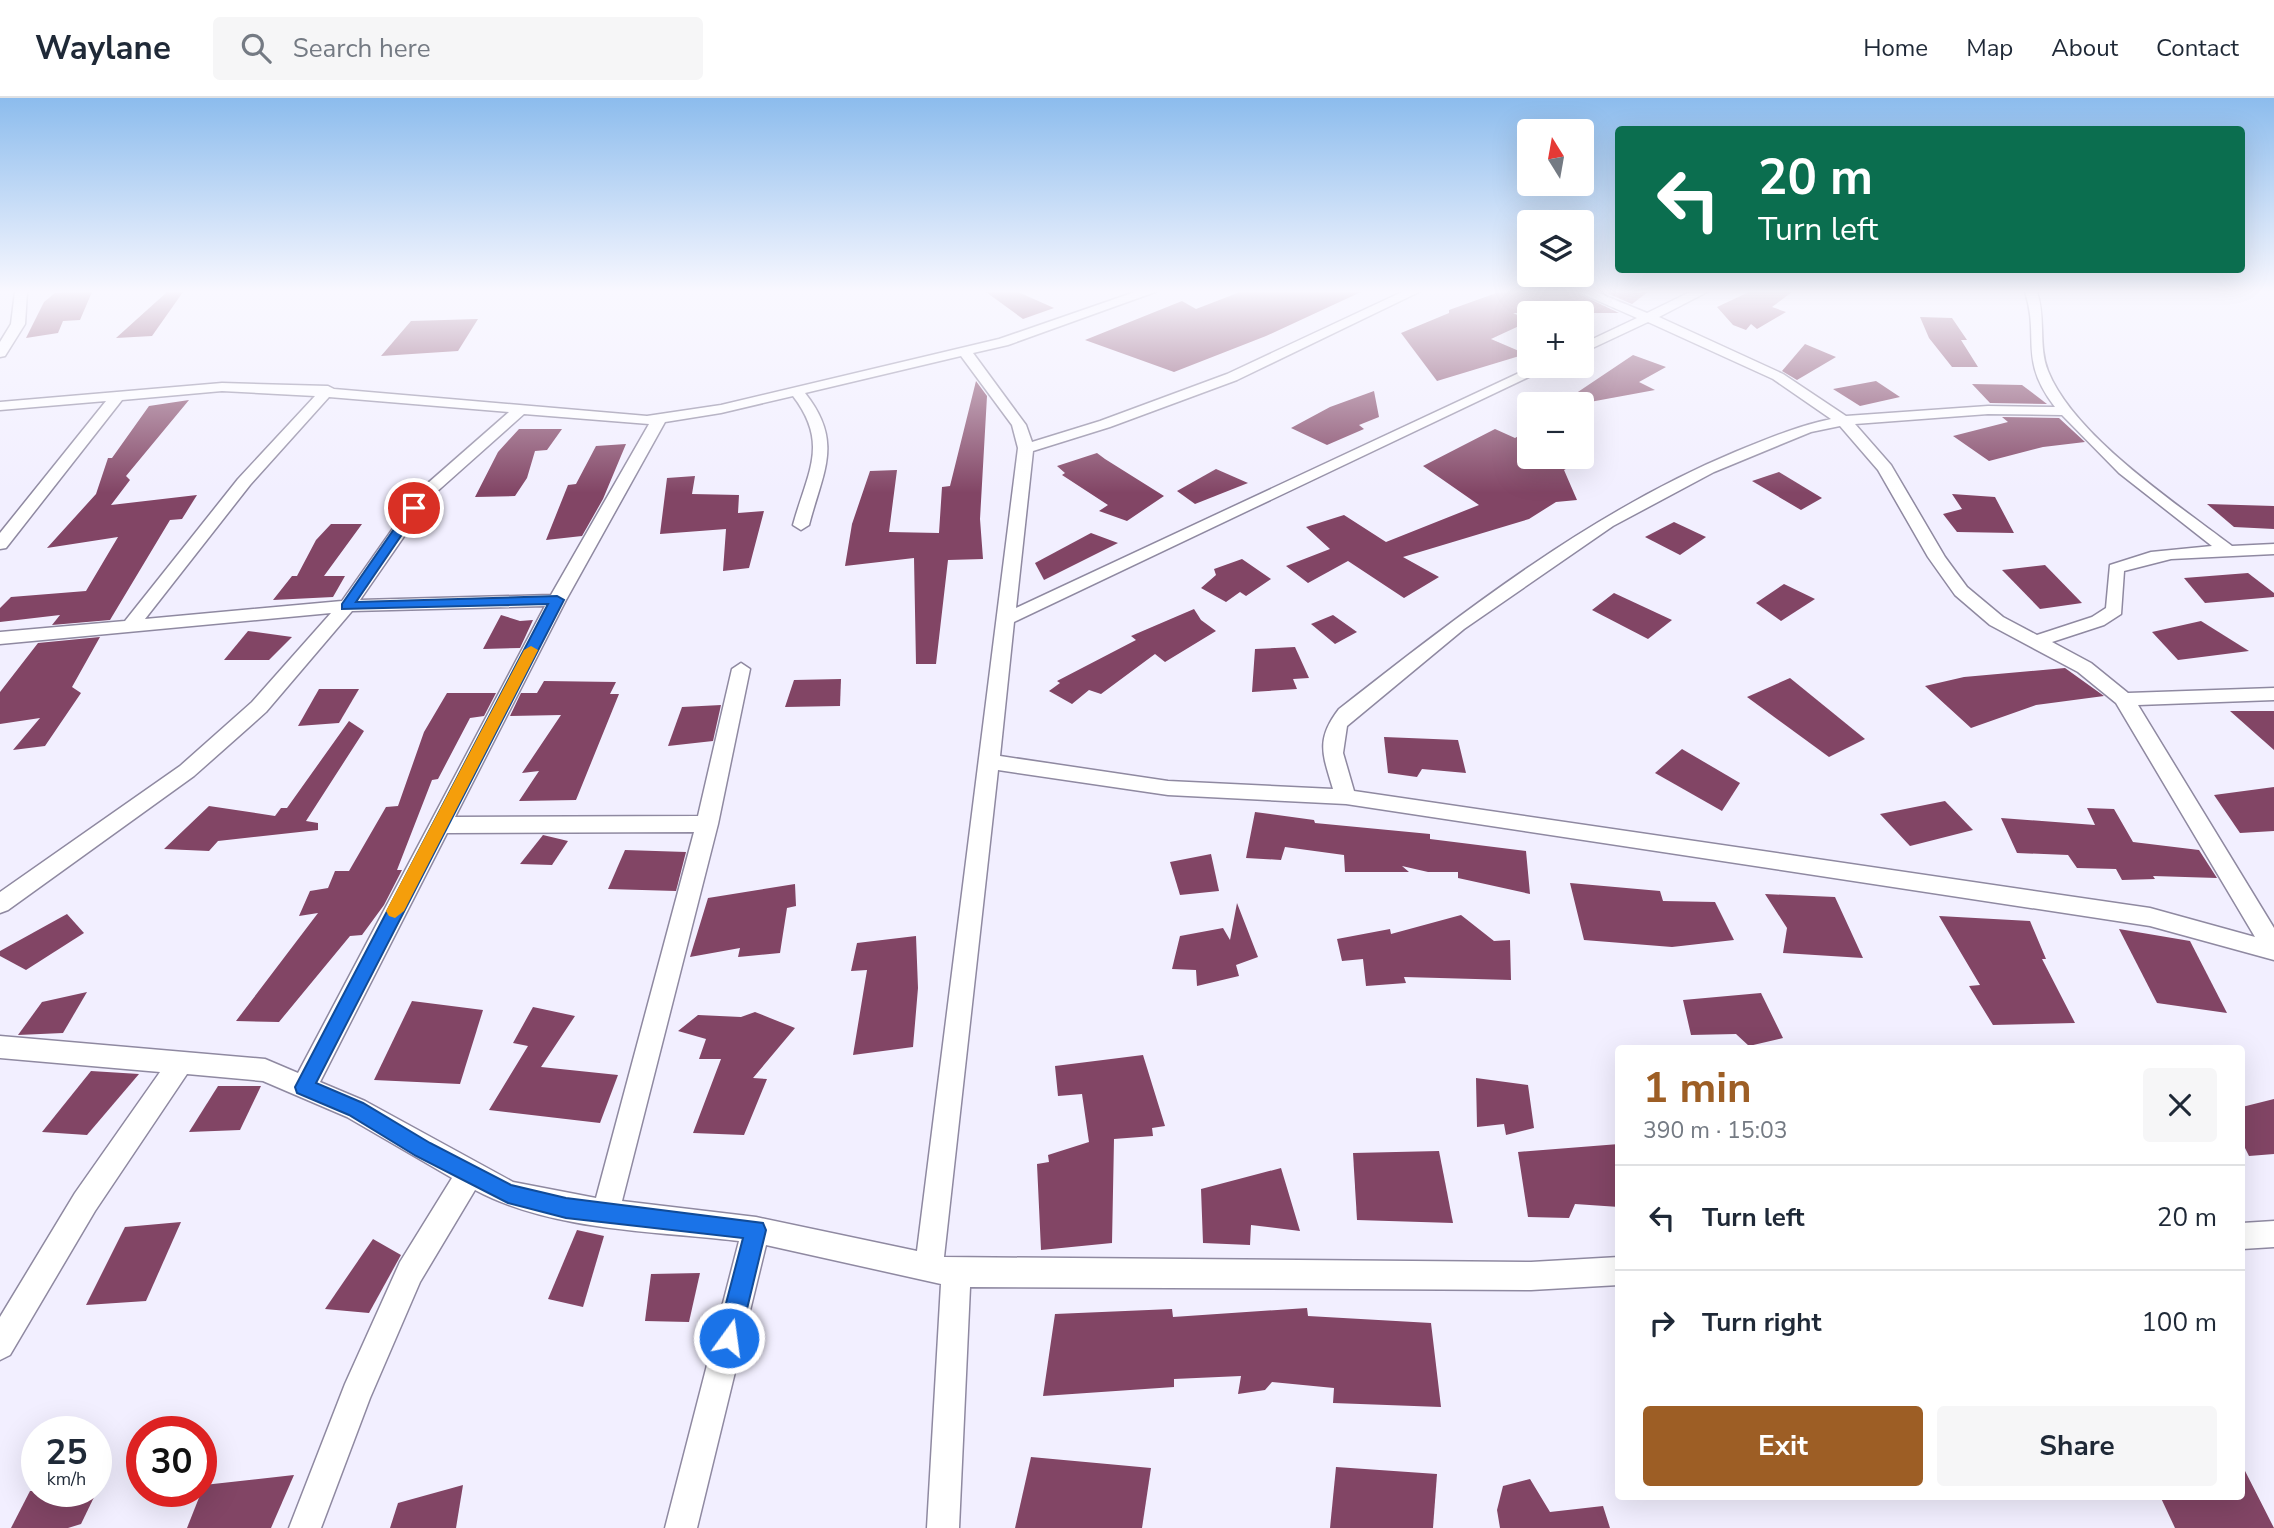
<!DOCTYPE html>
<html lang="en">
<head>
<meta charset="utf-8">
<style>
	body { margin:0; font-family:"Nunito Sans",sans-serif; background:#f6f6f7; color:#1f2937; height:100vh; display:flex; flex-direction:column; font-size:26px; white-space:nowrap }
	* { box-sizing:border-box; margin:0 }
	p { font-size:23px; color:#747a83 }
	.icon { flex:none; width:38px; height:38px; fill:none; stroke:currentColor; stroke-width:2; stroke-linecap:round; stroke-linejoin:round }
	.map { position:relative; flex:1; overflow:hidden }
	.details { position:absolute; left:1615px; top:947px; width:630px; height:455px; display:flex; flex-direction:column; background:#fff; border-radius:7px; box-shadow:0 7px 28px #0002 }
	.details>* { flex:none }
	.guide { position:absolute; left:1615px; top:28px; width:630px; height:147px; border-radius:7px; box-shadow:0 7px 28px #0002; background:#0b6e4f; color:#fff; overflow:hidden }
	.needle { width:46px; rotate:349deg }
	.tools { position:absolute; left:1517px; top:21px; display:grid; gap:14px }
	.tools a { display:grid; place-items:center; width:77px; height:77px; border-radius:7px; background:#fff; box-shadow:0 7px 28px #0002; font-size:35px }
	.speed { position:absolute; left:21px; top:1318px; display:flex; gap:14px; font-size:35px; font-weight:700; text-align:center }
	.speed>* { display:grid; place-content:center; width:91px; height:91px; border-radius:50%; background:#fff; box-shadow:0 7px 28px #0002; line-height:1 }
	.speed small { font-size:18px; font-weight:400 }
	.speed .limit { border:10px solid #d22; background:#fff; color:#111 }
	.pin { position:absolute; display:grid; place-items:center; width:60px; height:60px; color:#fff; margin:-30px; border:4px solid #fff; border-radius:50%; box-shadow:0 2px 7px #0007 }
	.me { position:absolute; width:77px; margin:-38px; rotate:14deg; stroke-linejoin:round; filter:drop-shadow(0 0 5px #0008) }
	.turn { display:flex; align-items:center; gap:24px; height:147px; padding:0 28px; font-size:32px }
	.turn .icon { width:91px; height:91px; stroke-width:2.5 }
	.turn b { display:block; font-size:49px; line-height:60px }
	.round { display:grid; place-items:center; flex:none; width:74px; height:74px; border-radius:7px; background:#f6f6f7 }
	.head { display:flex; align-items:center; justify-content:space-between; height:119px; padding:0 28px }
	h1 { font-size:42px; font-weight:700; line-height:52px; color:#9d5e25 }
	.button { display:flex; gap:14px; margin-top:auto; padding:14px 28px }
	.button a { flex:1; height:80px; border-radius:7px; background:#9d5e25; color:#fff; font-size:28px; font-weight:700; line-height:80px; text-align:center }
	.button a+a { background:#f6f6f7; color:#1f2937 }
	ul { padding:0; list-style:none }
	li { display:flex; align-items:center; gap:21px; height:105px; padding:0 28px; border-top:2px solid #e0e1e3 }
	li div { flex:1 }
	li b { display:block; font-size:26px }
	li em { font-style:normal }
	header { display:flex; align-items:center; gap:42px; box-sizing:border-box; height:98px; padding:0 35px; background:#fff; border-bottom:2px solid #e0e1e3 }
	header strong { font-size:33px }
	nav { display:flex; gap:38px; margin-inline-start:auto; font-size:24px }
	.search { width:490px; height:63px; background:#f6f6f7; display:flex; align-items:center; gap:18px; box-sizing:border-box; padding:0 24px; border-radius:7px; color:#747a83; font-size:26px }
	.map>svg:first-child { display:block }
	.building { fill:#824565 }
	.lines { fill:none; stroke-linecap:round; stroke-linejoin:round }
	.minor-casing { stroke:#8f89a1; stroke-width:3 }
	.minor { fill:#fff; fill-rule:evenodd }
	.route { fill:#1a73e8; stroke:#114b97; stroke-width:2 }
	.slow { fill:#f59e0b }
</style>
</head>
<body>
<header>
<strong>Waylane</strong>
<div class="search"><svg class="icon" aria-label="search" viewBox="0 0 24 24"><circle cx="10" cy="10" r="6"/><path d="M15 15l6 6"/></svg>Search here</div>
<nav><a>Home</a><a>Map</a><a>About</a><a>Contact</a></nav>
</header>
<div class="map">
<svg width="2274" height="1430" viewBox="0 0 2274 1430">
	<rect width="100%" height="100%" fill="#f2efff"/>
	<g class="building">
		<polygon points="92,194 80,222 63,223 58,235 26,240 44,204 55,195"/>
		<polygon points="167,194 183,194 152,238 116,240"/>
		<polygon points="986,194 1018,194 1054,210 1023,221"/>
		<polygon points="1240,194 1361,194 1266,238 1174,274 1085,242 1182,203 1196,211"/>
		<polygon points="1499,194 1575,194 1619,215 1513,215 1530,223 1491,241 1526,256 1437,283 1401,235 1449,215 1449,212"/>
		<polygon points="1604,194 1648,194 1632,206"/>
		<polygon points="1749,194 1792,194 1772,209 1786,214 1757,231 1751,226 1746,232 1733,227 1717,209"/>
		<polygon points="1920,219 1952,220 1967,242 1961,242 1978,269 1952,269 1929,240"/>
		<polygon points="478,221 458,253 381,258 411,223"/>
		<polygon points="1805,246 1836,259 1797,282 1782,273"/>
		<polygon points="1633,257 1666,269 1639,284 1655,292 1579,306 1560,306"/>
		<polygon points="976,283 987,298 980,421 983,461 948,462 936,566 916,566 914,460 845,468 852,426 870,373 897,372 889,434 939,435 942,389 950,388"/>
		<polygon points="1876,283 1900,299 1860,308 1833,291"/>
		<polygon points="1972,286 2022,287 2047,306 1990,305"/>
		<polygon points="1374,293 1379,319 1359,327 1364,331 1327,347 1291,330 1330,309"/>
		<polygon points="189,302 126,378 130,382 111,407 197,397 182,421 170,422 110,522 52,527 60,517 0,524 0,510 11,499 86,493 118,439 47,450 96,396 108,360 112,360 149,308"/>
		<polygon points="2002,319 2059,320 2085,344 2043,349 1989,363 1953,338 2008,324"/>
		<polygon points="519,331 562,331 547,352 535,353 527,380 515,398 475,399 498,354"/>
		<polygon points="1495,331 1515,340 1530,331 1530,359 1558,359 1575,366 1564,372 1577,402 1556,404 1529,421 1403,459 1439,479 1404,500 1348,463 1308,485 1286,468 1330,451 1306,429 1344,417 1386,444 1479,407 1423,368"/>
		<polygon points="626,346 603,401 582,438 546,442 568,387 576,386 596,348"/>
		<polygon points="1097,355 1105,361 1164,398 1127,423 1099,413 1108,407 1062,377 1065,375 1057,368"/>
		<polygon points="1216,371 1248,385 1195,406 1177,393"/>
		<polygon points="1779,374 1822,400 1801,412 1752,383"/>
		<polygon points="695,378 692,396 739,397 738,415 764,413 749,470 723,473 726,431 660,436 667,380"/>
		<polygon points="1952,396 1995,399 2014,435 1957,434 1943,416 1962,411"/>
		<polygon points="2207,406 2274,408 2274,431 2234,429"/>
		<polygon points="1674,424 1706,439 1680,457 1645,439"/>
		<polygon points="331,426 362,426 324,478 345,478 333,499 273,502 292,478 297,478 316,442"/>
		<polygon points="1091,435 1118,445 1044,482 1035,465"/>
		<polygon points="1242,461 1271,481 1246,498 1240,494 1226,504 1201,490 1216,477 1214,471"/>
		<polygon points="2045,467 2082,505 2040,511 2002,472"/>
		<polygon points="2248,475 2274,495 2274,499 2205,505 2184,480"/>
		<polygon points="1784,486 1815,501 1781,523 1756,505"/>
		<polygon points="1614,495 1672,522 1648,541 1592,512"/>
		<polygon points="1194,511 1201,522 1216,533 1165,564 1155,556 1101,596 1089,592 1072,606 1049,593 1060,585 1057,583 1136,542 1131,538"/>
		<polygon points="501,517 520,523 533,522 520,550 483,551"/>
		<polygon points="1333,517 1357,534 1335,546 1311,526"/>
		<polygon points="2201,523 2249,553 2178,562 2152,534"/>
		<polygon points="248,533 292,539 269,562 224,562"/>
		<polygon points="100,539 72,589 81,595 45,648 13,652 40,620 0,626 0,594 38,545"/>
		<polygon points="1295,549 1309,580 1293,581 1297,591 1252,594 1255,551"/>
		<polygon points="2065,570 2104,598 2036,607 1971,630 1925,588 1964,579"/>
		<polygon points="1790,580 1865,641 1829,659 1747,599"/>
		<polygon points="841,581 840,608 785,609 794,582"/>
		<polygon points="544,583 616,584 610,596 619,596 576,702 519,703 539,673 522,675 561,617 510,618 521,595 537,595"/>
		<polygon points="319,591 359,591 339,625 298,628"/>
		<polygon points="447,595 496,595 484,618 470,620 438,681 432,682 397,772 402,772 384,807 362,837 350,838 279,924 236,923 318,815 299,818 310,793 328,790 335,773 349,773 386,709 398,708 424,634"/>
		<polygon points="721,607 713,643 668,648 682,609"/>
		<polygon points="2230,613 2274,613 2274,652"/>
		<polygon points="349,623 364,633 306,723 318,725 318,732 218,743 209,753 164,751 209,708 275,718 281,710 287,710"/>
		<polygon points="1384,639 1458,642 1466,675 1422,671 1417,679 1388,675"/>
		<polygon points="1682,651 1740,685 1722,713 1655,675"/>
		<polygon points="2274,689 2274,733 2240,735 2214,697"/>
		<polygon points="1945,703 1973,732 1910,748 1880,716"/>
		<polygon points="2087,710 2114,711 2133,744 2199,752 2217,780 2153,778 2155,781 2122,782 2116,771 2077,770 2068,757 2017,755 2001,720 2095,727"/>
		<polygon points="1255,714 1314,722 1315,725 1430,736 1430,741 1526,753 1530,796 1458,780 1458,774 1428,774 1402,768 1409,774 1345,774 1344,757 1285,749 1281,762 1246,760"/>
		<polygon points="543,737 568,743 552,767 520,766"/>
		<polygon points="625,752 686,754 676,793 608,791"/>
		<polygon points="1211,756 1219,793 1180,797 1170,764"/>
		<polygon points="1570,785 1660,793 1663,803 1715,804 1734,842 1672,849 1584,842"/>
		<polygon points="795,786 796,808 787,810 780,855 738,859 740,850 690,859 708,800"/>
		<polygon points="1765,796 1835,799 1863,860 1783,855 1787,830"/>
		<polygon points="1237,805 1258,859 1236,867 1239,878 1197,888 1196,872 1172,871 1180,838 1223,830 1230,842"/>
		<polygon points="67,816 84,835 26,872 0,858 0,853"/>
		<polygon points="1461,817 1494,843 1510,842 1511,882 1404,879 1406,885 1366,888 1363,861 1342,863 1337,841 1390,831 1391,836"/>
		<polygon points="1939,818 2030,823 2046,861 2042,861 2075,925 1993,927 1969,888 1980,887"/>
		<polygon points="2119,831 2190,843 2227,915 2157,905"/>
		<polygon points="916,838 918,890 913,949 853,957 867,872 851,873 857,845"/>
		<polygon points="87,894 63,935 18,937 42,904"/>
		<polygon points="1761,895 1783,940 1749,948 1736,936 1691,937 1683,902"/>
		<polygon points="412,903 483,912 460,986 374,982"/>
		<polygon points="533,909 575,918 541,969 618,977 600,1025 489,1012 528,948 513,945"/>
		<polygon points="755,914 795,930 753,980 767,981 744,1037 693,1035 721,961 699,961 706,941 678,933 698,917 741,919"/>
		<polygon points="1143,957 1165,1028 1152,1030 1153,1038 1114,1041 1112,1145 1041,1152 1037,1066 1049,1064 1048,1057 1089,1044 1082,996 1058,998 1055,968"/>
		<polygon points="91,973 139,976 87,1037 42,1034"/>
		<polygon points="1476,980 1528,987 1534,1030 1506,1037 1504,1026 1477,1029"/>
		<polygon points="218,988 261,988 240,1032 189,1034"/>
		<polygon points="2274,1001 2274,1056 2249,1058 2242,1044 2242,1009"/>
		<polygon points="1619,1046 1619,1109 1575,1106 1569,1120 1528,1119 1518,1054"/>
		<polygon points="1439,1053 1453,1125 1357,1122 1353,1055"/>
		<polygon points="1281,1070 1300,1133 1251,1127 1250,1147 1203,1145 1201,1091"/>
		<polygon points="181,1124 146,1203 86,1207 125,1129"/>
		<polygon points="577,1132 604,1138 583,1209 548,1201"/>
		<polygon points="373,1141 401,1157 369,1215 325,1211"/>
		<polygon points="700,1175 689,1224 645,1223 651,1176"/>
		<polygon points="1307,1210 1308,1218 1431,1225 1441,1309 1333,1305 1334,1290 1272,1284 1265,1292 1238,1296 1241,1278 1174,1281 1174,1289 1043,1298 1055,1216 1172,1211 1173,1219"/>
		<polygon points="1031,1359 1151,1370 1142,1430 1015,1430"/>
		<polygon points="2242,1367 2274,1430 2175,1430 2160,1398 2242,1398"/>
		<polygon points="1336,1369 1437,1376 1433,1430 1330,1430"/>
		<polygon points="294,1377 271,1430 187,1430 204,1387"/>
		<polygon points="1530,1381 1550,1414 1603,1408 1610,1430 1500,1430 1497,1412 1503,1388"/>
		<polygon points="463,1387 456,1430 390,1430 398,1405"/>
		<polygon points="30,1393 97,1393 81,1426 68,1430 11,1430"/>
	</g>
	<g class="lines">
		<defs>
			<g id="minor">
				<polygon points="15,194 27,194 25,226 5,258 0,259 0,244 11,226"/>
				<path d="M1135,194h20l-147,53 -35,8 53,72 6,17 68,-21 127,-47 175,-82h17l-182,88 -127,47 -77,24 -17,157 518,-242h18l-538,256 -14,134 168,25 165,8c-10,-34 -18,-49 6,-80 124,-97 250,-196 396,-257 32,-13 62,-26 96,-33l-58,-40 -125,-57 -66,31v-9l55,-26 -59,-26h18l51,21 43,-21h17l-48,25 124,57 63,42 142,-10 67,1c-37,-48 -15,-69 -30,-115h12c9,26 1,54 11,79 26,65 129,133 184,175l42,-2v10l-103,5 -47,12 -3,43 -17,11 -52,17 39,21 37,30 146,-5v12l-136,5 136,223v32l-124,-34 -804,-122 -178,-9 -170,-25 -54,487 587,5 88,-5v28l-88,5 -561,-3 -11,241h-32l14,-244 -175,-39 -69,283h-32l74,-287c-85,-10 -188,-10 -264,-51l-55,92 -50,116 -49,130h-32l56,-144 55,-122 52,-84 -105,-61 -84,-36 -76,-7 -92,137 -85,144 -10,5v-43l75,-124 85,-121 -160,-14v-22l265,23 33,14 247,-467 -193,5 -86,101 -72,64 -186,134 -8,3v-21l180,-126 72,-64 79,-89 -331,31v-12l125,-11 113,-142 77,-83 -93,-5 -100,9 -116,148 -6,1v-16l106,-132 -106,9v-8l222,-19 106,3 6,3 313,27 74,-11 278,-66zM961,258l51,69 6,23 -101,803 -161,-34 -134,-16 96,-377 32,-155 -9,-6 -9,6 -34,147 -243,1 111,-217 99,-178 56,-9 72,-17c37,48 14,77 0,129l8,5 8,-5c14,-54 35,-83 -4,-132zM329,299l180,15 -89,78 -78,111 -197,18 105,-134zM524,316l125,10 -98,171 -191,5 72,-104zM1988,316l74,1 57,58 93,73 -61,6 -41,13 -4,43 -14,9 -55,18 -34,-18 -36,-30 -22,-30 -54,-92 -36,-41zM1840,328l38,44 50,87 27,38 35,30 88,47 38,31 139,234 -105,-29 -796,-117 -11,-38 4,-27 117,-97 149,-103 101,-54 97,-40zM694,734l-98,366 -83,-16 -148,-81 -45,-19 127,-249z"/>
				<polygon points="2274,1123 2274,1149 2242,1151 2242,1125"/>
			</g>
		</defs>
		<use href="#minor" class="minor-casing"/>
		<use href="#minor" class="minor"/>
	</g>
	<linearGradient id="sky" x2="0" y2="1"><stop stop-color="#8cbced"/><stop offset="0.49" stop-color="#f9f8ff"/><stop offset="1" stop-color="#f9f8ff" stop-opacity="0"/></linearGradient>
	<rect width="2274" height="395" fill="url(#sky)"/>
	<polygon class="route" points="414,407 420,410 356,504 557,498 564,502 316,985 363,1005 430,1045 511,1087 566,1100 763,1125 766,1132 740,1240 736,1248 729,1251 721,1248 717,1240 743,1140 566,1120 508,1105 416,1058 349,1017 297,995 295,989 548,506 342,511 342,506 410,408"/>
	<polygon class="slow" points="531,548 538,552 404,813 395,820 389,818 386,813 524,552"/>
</svg>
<div class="tools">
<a><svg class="needle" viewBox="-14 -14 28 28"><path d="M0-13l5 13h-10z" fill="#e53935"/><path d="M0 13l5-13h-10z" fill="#747a83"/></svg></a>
<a><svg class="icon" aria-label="layers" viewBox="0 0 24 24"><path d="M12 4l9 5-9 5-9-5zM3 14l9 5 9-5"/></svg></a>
<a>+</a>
<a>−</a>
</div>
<div class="speed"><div>25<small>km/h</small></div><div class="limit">30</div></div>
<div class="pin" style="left:414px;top:410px;background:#d93025"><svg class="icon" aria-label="arrive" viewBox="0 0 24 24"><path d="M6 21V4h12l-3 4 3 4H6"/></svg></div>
<svg class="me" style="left:729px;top:1240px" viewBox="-20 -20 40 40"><circle r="17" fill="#1a73e8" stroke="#fff" stroke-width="3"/><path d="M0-11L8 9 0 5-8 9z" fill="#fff"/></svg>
<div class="guide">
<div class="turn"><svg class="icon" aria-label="left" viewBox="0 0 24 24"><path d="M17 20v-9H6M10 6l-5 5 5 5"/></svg><div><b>20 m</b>Turn left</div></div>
</div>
<section class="details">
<div class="head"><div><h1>1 min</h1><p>390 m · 15:03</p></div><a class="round"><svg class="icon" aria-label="close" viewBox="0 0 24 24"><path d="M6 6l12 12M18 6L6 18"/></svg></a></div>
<ul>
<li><svg class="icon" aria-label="left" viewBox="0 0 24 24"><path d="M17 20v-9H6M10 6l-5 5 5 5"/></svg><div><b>Turn left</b></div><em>20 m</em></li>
<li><svg class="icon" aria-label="right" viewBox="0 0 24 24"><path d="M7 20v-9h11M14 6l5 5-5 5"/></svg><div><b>Turn right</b></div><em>100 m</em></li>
</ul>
<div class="button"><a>Exit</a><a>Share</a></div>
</section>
</div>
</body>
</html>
